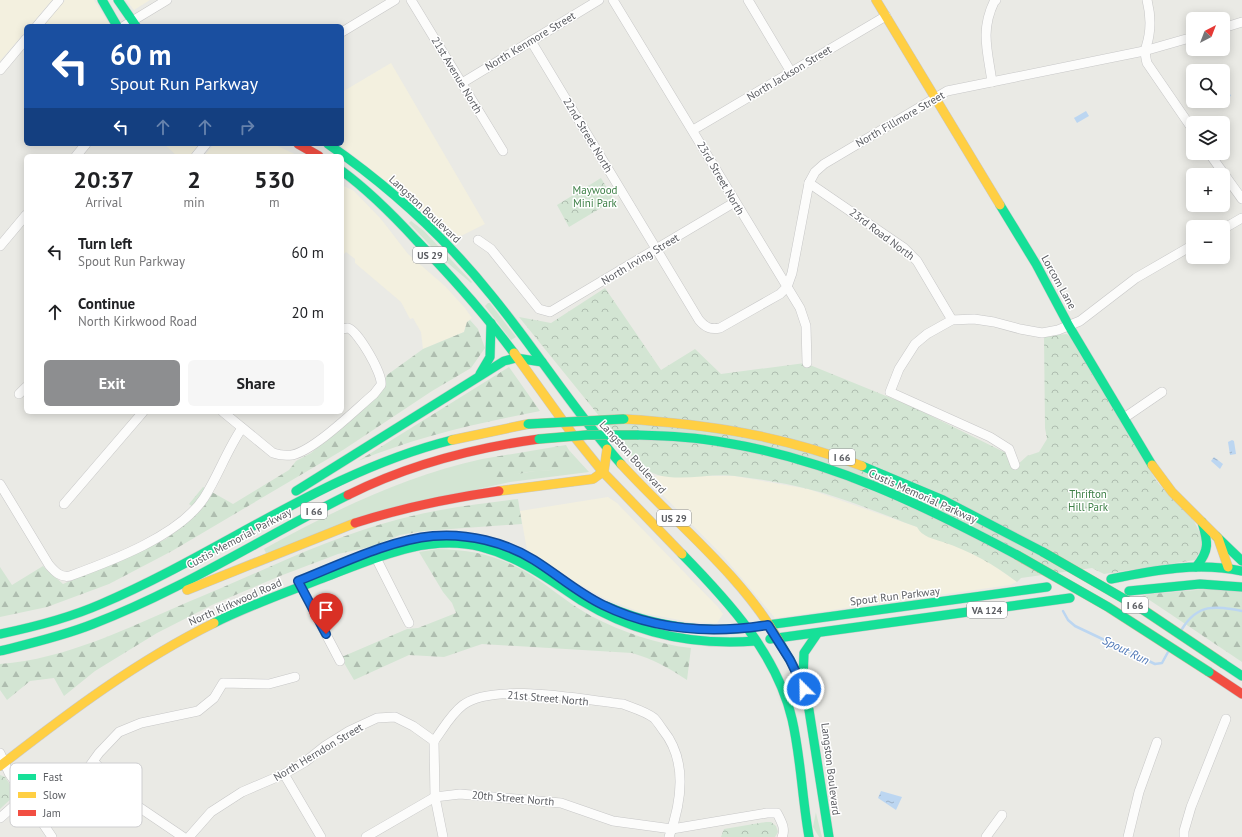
<!DOCTYPE html>
<html lang="en">
<head>
<meta charset="utf-8">
<style>
	body { margin:0; font-family:"PT Sans",sans-serif; background:#f6f6f6; color:#202124; height:100vh; display:flex; flex-direction:column; font-size:15px; white-space:nowrap }
	* { box-sizing:border-box; margin:0 }
	p { font-size:13px; color:#757577 }
	.icon { flex:none; width:22px; height:22px; fill:none; stroke:currentColor; stroke-width:2; stroke-linecap:round; stroke-linejoin:round }
	.map { position:relative; flex:1; overflow:hidden }
	.side { position:absolute; left:24px; top:154px; width:320px; height:260px; display:flex; flex-direction:column; background:#fff; border-radius:6px; box-shadow:0 2px 10px #0003 }
	.side>* { flex:none }
	.guide { position:absolute; left:24px; top:24px; width:320px; height:122px; border-radius:6px; box-shadow:0 2px 10px #0003; background:#1a4fa0; color:#fff; overflow:hidden }
	.needle { width:26px; rotate:42deg }
	.tools { position:absolute; left:1186px; top:12px; display:grid; gap:8px }
	.tools a { display:grid; place-items:center; width:44px; height:44px; border-radius:6px; background:#fff; box-shadow:0 2px 10px #0003; font-size:20px }
	.pin { position:absolute; display:grid; place-items:center; width:34px; height:34px; color:#fff; margin:-41px -17px; border-radius:50% 50% 50% 0; rotate:-45deg; box-shadow:0 0 4px #0007 }
	.pin .icon { rotate:45deg }
	.me { position:absolute; width:44px; margin:-22px; rotate:337deg; stroke-linejoin:round; filter:drop-shadow(0 0 3px #0008) }
	.turn { display:flex; align-items:center; gap:14px; height:84px; padding:0 20px; font-size:18px }
	.turn .icon { width:52px; height:52px; stroke-width:2.5 }
	.turn b { display:block; font-size:28px; line-height:34px }
	.lanes { display:flex; align-items:center; height:38px; padding:0 20px; background:#0003; justify-content:center; gap:20px; direction:ltr }
	.lanes .off { opacity:.35 }
	.eta { display:flex; justify-content:space-evenly; align-items:center; height:68px; text-align:center }
	.eta b { font-size:24px; font-weight:600; line-height:28px }
	.action { display:flex; gap:8px; margin-top:auto; padding:8px 20px }
	.action a { flex:1; height:46px; border-radius:6px; background:#8d8e90; color:#fff; font-size:16px; font-weight:600; line-height:46px; text-align:center }
	.action a+a { background:#f6f6f6; color:#202124 }
	ul { padding:0; list-style:none }
	li { display:flex; align-items:center; gap:12px; height:60px; padding:0 20px }
	li div { flex:1 }
	li b { display:block; font-size:15px }
	li em { font-style:normal }
	.map>svg:first-child { display:block }
	.commercial { fill:#f3f0df }
	.grass { fill:#d3e5d3 }
	.forest { fill:url(#forest-firs) }
	.park { fill:url(#park-crowns) }
	.water { fill:url(#water-ripples) }
	.lines { fill:none; stroke-linecap:round; stroke-linejoin:round }
	.stream { stroke:#bcd6f1; stroke-width:2.5 }
	.street-casing { stroke:#c7c7c7; stroke-width:10 }
	.fast-casing { stroke:#c8c8c8; stroke-width:10 }
	.slow-casing { stroke:#c8c8c8; stroke-width:10 }
	.jam-casing { stroke:#c8c8c8; stroke-width:10 }
	.street { stroke:#fcfcfb; stroke-width:9 }
	.fast { stroke:#16e098; stroke-width:9 }
	.slow { stroke:#ffcf43; stroke-width:9 }
	.jam { stroke:#f24e42; stroke-width:9 }
	.fast-bridge-casing { stroke:#bdb596; stroke-width:10; stroke-linecap:butt }
	.fast-bridge { stroke:#16e098; stroke-width:9 }
	.route-casing { stroke:#114b97; stroke-width:10 }
	.route { stroke:#1a73e8; stroke-width:7 }
	.labels { text-anchor:middle; dominant-baseline:central; stroke-width:3; stroke-linejoin:round; paint-order:stroke }
	.shield { fill:#fff; stroke:#8c8e91; stroke-width:1 }
	.shield-label { font-size:10px; font-weight:bold; fill:#5b5d62 }
	.street-label { font-size:11px; fill:#5b5d62; stroke:#fff }
	.park-label { font-size:11px; fill:#3d7f46; stroke:#fff }
	.water-label { font-size:12px; font-style:italic; fill:#4e77b6; stroke:#fff }
	.key { fill:#fff; stroke:#ceced0; stroke-width:1 }
	.key-label { font-size:11px; fill:#5b5d62 }
</style>
</head>
<body>
<div class="map">
<svg width="1242" height="837" viewBox="0 0 1242 837">
	<defs>
		<pattern id="forest-firs" width="22" height="20" patternUnits="userSpaceOnUse"><rect width="22" height="20" fill="#d3e5d3"/><path d="M5 1l3.5 6h-7zM16 11l3.5 6h-7z" fill="#aebdaf"/></pattern>
		<pattern id="park-crowns" width="20" height="18" patternUnits="userSpaceOnUse"><rect width="20" height="18" fill="#d3e5d3"/><path d="M2 6a3 3 0 1 1 6 0M12 15a3 3 0 1 1 6 0" fill="none" stroke="#aebdaf"/></pattern>
		<pattern id="water-ripples" width="26" height="14" patternUnits="userSpaceOnUse"><rect width="26" height="14" fill="#bcd6f1"/><path d="M2 4q2-2 4 0t4 0M15 11q2-2 4 0t4 0" fill="none" stroke="#9cb1c7"/></pattern>
	</defs>
	<rect width="100%" height="100%" fill="#eaeae5"/>
	<g class="commercial">
		<polygon points="0,0 52,0 30,26 26,26 26,31 0,61"/>
		<polygon points="65,0 94,0 111,26 42,26"/>
		<polygon points="126,0 150,0 134,10"/>
		<polygon points="391,63 485,224 453,240 423,211 339,144 342,144 342,92"/>
		<polygon points="164,144 200,144 190,156 177,156"/>
		<polygon points="214,144 273,144 299,156 204,156"/>
		<polygon points="344,186 354,191 381,219 408,254 445,286 465,308 472,318 467,322 464,332 423,349 421,332 413,318 410,319 401,302 355,263 355,259 346,252 342,256 342,189"/>
		<polygon points="658,476 734,476 808,489 917,527 925,535 972,552 989,562 1017,582 1010,585 775,618 724,557 646,478"/>
		<polygon points="608,497 617,503 718,607 723,614 717,623 690,622 643,613 606,599 577,583 527,550 520,511"/>
	</g>
	<g class="grass">
		<polygon points="411,221 424,231 472,282 471,283 442,258 409,223"/>
		<polygon points="488,303 490,303 516,337 511,340 485,306"/>
		<path d="M567,448l22,24 -79,10 -50,11 -194,60 -2,-4c69,-38 140,-73 218,-90l3,13 6,6 44,-7 16,-1 11,-5 9,-11z"/>
		<polygon points="816,812 816,813 822,837 819,837 813,827"/>
	</g>
	<g class="forest">
		<polygon points="470,320 478,329 485,348 471,368 432,391 343,450 172,551 109,584 47,607 0,617 0,567 12,585 43,566 63,584 166,539 198,511 189,504 203,487 233,504 289,470 296,461 311,453 340,428 381,387 387,375 423,349 464,332 467,322"/>
		<path d="M509,367l31,44c-62,12 -124,26 -182,50z"/>
		<path d="M566,445l5,9c-2,19 -30,16 -43,18 -12,2 -24,6 -37,7 -7,-5 -10,-12 -9,-20z"/>
		<path d="M518,499l4,25 -99,7 -23,4 -26,11 -36,8 -58,22 -66,28 -57,29 -62,38 -31,25 -10,-18 -24,3 -23,19 -7,-10v-26c67,-5 127,-36 188,-62 67,-27 138,-64 208,-82 40,-11 81,-16 122,-21z"/>
		<path d="M438,549c40,1 69,9 102,32 17,12 33,25 51,35 31,16 65,28 100,32l-4,32c-18,-12 -34,-21 -55,-27l-150,-9 -38,13 -35,-2 -55,25 -14,-24h4l63,-27 11,-1 38,-15 -4,-10 -9,-11 -24,-40z"/>
		<polygon points="1218,588 1242,591 1242,662 1142,595"/>
	</g>
	<g class="park">
		<polygon points="601,178 614,200 569,227 557,205"/>
		<path d="M605,288l56,82 34,-21 26,25 84,-11 108,44 93,46 9,14 12,-11 12,-4 8,-13 -2,-11 -1,-92 23,-2 3,3 87,145 37,39 11,22 -10,17 -91,14 -12,-6 -71,10 -4,4c-24,-18 -45,-30 -74,-40 -9,-3 -21,-5 -26,-15 -36,-13 -72,-29 -109,-38 -24,-6 -49,-10 -73,-13 -32,-4 -70,12 -97,-12l-119,-147 32,6z"/>
		<polygon points="0,775 5,777 15,792 14,796 0,809"/>
		<polygon points="766,822 771,822 776,826 778,832 775,837 721,837 724,829"/>
	</g>
	<g class="water">
		<polygon points="1223,83 1225,83 1231,96 1224,99"/>
		<polygon points="1086,111 1089,116 1077,123 1074,118"/>
		<polygon points="1232,440 1234,441 1236,454 1230,455 1228,442"/>
		<polygon points="1214,457 1223,464 1220,469 1211,461"/>
		<polygon points="881,791 902,797 896,810 878,798"/>
	</g>
	<g class="lines">
		<g class="stream">
			<polyline points="1063,611 1068,620 1075,626 1155,664 1162,663 1168,652"/>
			<path d="M1182,629c16,-26 33,-23 60,-18"/>
		</g>
		<defs>
			<g id="street">
				<polyline points="411,0 503,151"/>
				<polyline points="613,0 800,308 806,326 807,363"/>
				<polyline points="748,0 791,72"/>
				<path d="M1147,0c3,12 4,23 2,35 -2,14 -6,12 -2,28l46,67"/>
				<polyline points="37,26 59,0"/>
				<polyline points="124,26 167,0"/>
				<polyline points="1223,28 1242,22"/>
				<polyline points="342,32 395,0"/>
				<path d="M531,41l168,279c6,7 11,10 21,8l60,-34 7,-7 5,-14 17,-90 6,-11 9,-8 123,-73 197,-40 49,-14"/>
				<polyline points="0,70 26,39"/>
				<path d="M992,82c-4,-30 -12,-51 2,-80l2,-2"/>
				<polyline points="462,83 599,0"/>
				<polyline points="693,130 886,16"/>
				<polyline points="1209,153 1242,199"/>
				<polyline points="76,156 86,144"/>
				<polyline points="196,156 206,144"/>
				<polyline points="809,183 904,248 917,261 952,320"/>
				<polyline points="1223,229 1242,218"/>
				<polyline points="478,240 491,249 539,309 550,312 735,202"/>
				<polyline points="0,246 26,215"/>
				<polyline points="19,394 26,387"/>
				<path d="M223,412l50,41c6,2 12,3 19,2 23,-5 63,-45 82,-61l7,-9c2,-11 -23,-54 -33,-57l-6,1"/>
				<polyline points="1124,418 1162,392"/>
				<polyline points="1015,465 1009,449 990,437 890,392 899,369 915,344 927,334 952,320 974,319 994,322 1020,329 1042,333 1058,330 1080,321 1136,278 1193,245"/>
				<path d="M0,484l49,81c6,7 12,13 21,11 41,-15 109,-40 134,-78 14,-22 23,-48 38,-70"/>
				<polyline points="64,504 143,412"/>
				<polyline points="373,552 409,623"/>
				<polyline points="298,581 340,661"/>
				<path d="M434,741c9,-12 17,-27 29,-36 31,-23 121,-5 160,-1 10,4 22,7 31,14 3,3 6,8 9,12 25,31 19,71 6,107"/>
				<polyline points="434,741 435,797 443,837"/>
				<polyline points="0,753 9,773 52,837"/>
				<polyline points="94,762 114,782 127,799 183,837"/>
				<polyline points="284,774 321,837"/>
				<polyline points="0,818 25,796"/>
				<polyline points="46,827 99,753 119,732 141,723 198,711 214,698 223,683 269,684 295,677"/>
				<polyline points="189,837 211,812 242,792 284,774 305,762 325,746 349,731 377,718 395,717 413,726 434,741"/>
				<path d="M366,837l69,-40 25,-3 101,9 52,18 59,8 95,-16h10c4,8 9,16 5,24"/>
				<polyline points="986,837 1002,815"/>
				<polyline points="1128,837 1139,792 1157,742"/>
				<polyline points="1184,837 1184,831 1191,807 1226,719"/>
			</g>
			<g id="fast">
				<polyline points="102,0 117,26"/>
				<polyline points="118,0 136,26"/>
				<path d="M328,144c62,43 117,93 164,152 45,55 82,115 129,168"/>
				<path d="M342,171c27,20 51,44 74,69 35,36 68,73 98,113"/>
				<polyline points="1000,205 1036,264 1069,326 1152,465"/>
				<polyline points="480,374 490,357 491,323"/>
				<path d="M637,435c30,1 61,2 90,8 104,17 198,63 290,112"/>
				<polyline points="862,466 943,500 1043,552"/>
				<polyline points="296,491 504,361 516,358 542,362"/>
				<polyline points="1216,536 1242,561"/>
				<path d="M682,554c46,47 95,100 110,165 9,39 10,79 17,118"/>
				<path d="M1196,567c14,-17 12,-25 6,-45"/>
				<path d="M1111,579c44,-9 87,-17 131,-8"/>
				<polyline points="1129,591 1200,584 1242,587"/>
				<path d="M606,606c46,20 91,27 141,22"/>
				<path d="M214,623c36,-18 73,-31 109,-45 50,-19 104,-45 158,-31 39,10 69,33 101,54 54,33 111,45 174,40"/>
				<polyline points="760,626 1047,587"/>
				<path d="M0,634c34,-7 69,-16 101,-30 120,-51 223,-132 351,-164"/>
				<polyline points="770,639 1070,598"/>
				<polyline points="779,641 795,669 809,710 829,837"/>
				<path d="M0,651c32,-8 63,-15 93,-27 89,-34 170,-87 255,-129"/>
				<polyline points="1224,664 1242,676"/>
				<polyline points="803,679 804,653 817,634"/>
			</g>
			<g id="slow">
				<polyline points="876,0 1000,205"/>
				<polyline points="514,353 573,435 602,471 682,554"/>
				<path d="M624,419c83,5 160,17 238,47"/>
				<polyline points="452,440 528,424"/>
				<path d="M621,464c52,57 120,110 158,177"/>
				<polyline points="1152,465 1172,492 1218,538 1228,567"/>
				<polyline points="499,491 593,479 604,471 607,449"/>
				<polyline points="187,590 355,523"/>
				<path d="M0,766c68,-53 137,-105 214,-143"/>
			</g>
			<g id="jam">
				<polyline points="298,144 319,156"/>
				<path d="M348,495c60,-30 125,-47 191,-56"/>
				<path d="M355,523c47,-15 95,-25 144,-32"/>
				<polyline points="1209,672 1242,694"/>
			</g>
		</defs>
		<use href="#street" class="street-casing"/>
		<use href="#fast" class="fast-casing"/>
		<use href="#slow" class="slow-casing"/>
		<use href="#jam" class="jam-casing"/>
		<use href="#street" class="street"/>
		<use href="#fast" class="fast"/>
		<use href="#slow" class="slow"/>
		<use href="#jam" class="jam"/>
		<defs>
			<g id="fast-bridge">
				<polyline points="528,424 624,419"/>
				<polyline points="539,439 587,435 637,435"/>
				<polyline points="1043,552 1145,611 1224,664"/>
				<polyline points="1017,555 1108,607 1209,672"/>
			</g>
		</defs>
		<use href="#fast-bridge" class="fast-bridge-casing"/>
		<use href="#fast-bridge" class="fast-bridge"/>
	</g>
	<g class="lines">
		<defs>
			<path id="route" d="M326,634l-28,-53c41,-16 91,-41 135,-45 34,-3 72,6 101,24 24,15 44,33 69,45 53,26 108,29 165,20l22,35 14,29"/>
		</defs>
		<use href="#route" class="route-casing"/>
		<use href="#route" class="route"/>
	</g>
	<g class="labels">
		<g class="shield">
			<rect x="413" y="247" width="34" height="16" rx="3"/>
			<rect x="829" y="449" width="26" height="16" rx="3"/>
			<rect x="301" y="503" width="26" height="16" rx="3"/>
			<rect x="657" y="510" width="34" height="16" rx="3"/>
			<rect x="1122" y="597" width="26" height="16" rx="3"/>
			<rect x="967" y="602" width="40" height="16" rx="3"/>
		</g>
		<g class="shield-label">
			<text x="430" y="255">US 29</text>
			<text x="842" y="457">I 66</text>
			<text x="314" y="511">I 66</text>
			<text x="674" y="518">US 29</text>
			<text x="1135" y="605">I 66</text>
			<text x="987" y="610">VA 124</text>
		</g>
		<g class="street-label">
			<text transform="translate(530 41) rotate(-31)">North Kenmore Street</text>
			<text transform="translate(789 73) rotate(-31)">North Jackson Street</text>
			<text transform="translate(457 75) rotate(59)">21st Avenue North</text>
			<text transform="translate(900 119) rotate(-30)">North Fillmore Street</text>
			<text transform="translate(588 135) rotate(59)">22nd Street North</text>
			<text transform="translate(721 178) rotate(60)">23rd Street North</text>
			<text transform="translate(425 209) rotate(43)">Langston Boulevard</text>
			<text transform="translate(882 234) rotate(37)">23rd Road North</text>
			<text transform="translate(640 259) rotate(-31)">North Irving Street</text>
			<text transform="translate(1059 282) rotate(61)">Lorcom Lane</text>
			<text transform="translate(633 457) rotate(48)">Langston Boulevard</text>
			<text transform="translate(923 496) rotate(24)">Custis Memorial Parkway</text>
			<text transform="translate(239 538) rotate(-28)">Custis Memorial Parkway</text>
			<text transform="translate(895 596) rotate(-7)">Spout Run Parkway</text>
			<text transform="translate(235 602) rotate(-24)">North Kirkwood Road</text>
			<text transform="translate(548 698) rotate(5)">21st Street North</text>
			<text transform="translate(318 752) rotate(-31)">North Herndon Street</text>
			<text transform="translate(831 769) rotate(83)">Langston Boulevard</text>
			<text transform="translate(513 798) rotate(5)">20th Street North</text>
		</g>
		<g class="park-label">
			<text x="595" y="190">Maywood<tspan x="595" dy="13">Mini Park</tspan></text>
			<text x="1088" y="494">Thrifton<tspan x="1088" dy="13">Hill Park</tspan></text>
		</g>
		<g class="water-label">
			<text transform="translate(1126 650) rotate(26)">Spout Run</text>
		</g>
	</g>
	<rect x="10" y="763" width="132" height="64" rx="6" class="key"/>
	<rect x="18" y="774" width="18" height="6" fill="#16e098"/>
	<rect x="18" y="792" width="18" height="6" fill="#ffcf43"/>
	<rect x="18" y="810" width="18" height="6" fill="#f24e42"/>
	<g class="key-label">
		<text x="43" y="781">Fast</text>
		<text x="43" y="799">Slow</text>
		<text x="43" y="817">Jam</text>
	</g>
</svg>
<div class="tools">
<a><svg class="needle" viewBox="-14 -14 28 28"><path d="M0-13l5 13h-10z" fill="#e53935"/><path d="M0 13l5-13h-10z" fill="#757577"/></svg></a>
<a><svg class="icon" aria-label="search" viewBox="0 0 24 24"><circle cx="10" cy="10" r="6"/><path d="M15 15l6 6"/></svg></a>
<a><svg class="icon" aria-label="layers" viewBox="0 0 24 24"><path d="M12 4l9 5-9 5-9-5zM3 14l9 5 9-5"/></svg></a>
<a>+</a>
<a>−</a>
</div>
<div class="pin" style="left:326px;top:634px;background:#d93025"><svg class="icon" aria-label="arrive" viewBox="0 0 24 24"><path d="M6 21V4h12l-3 4 3 4H6"/></svg></div>
<svg class="me" style="left:804px;top:689px" viewBox="-20 -20 40 40"><circle r="17" fill="#1a73e8" stroke="#fff" stroke-width="3"/><path d="M0-11L8 9 0 5-8 9z" fill="#fff"/></svg>
<div class="guide">
<div class="turn"><svg class="icon" aria-label="left" viewBox="0 0 24 24"><path d="M17 20v-9H6M10 6l-5 5 5 5"/></svg><div><b>60 m</b>Spout Run Parkway</div></div>
<div class="lanes"><svg class="icon" aria-label="left" viewBox="0 0 24 24"><path d="M17 20v-9H6M10 6l-5 5 5 5"/></svg><svg class="icon off" aria-label="ahead" viewBox="0 0 24 24"><path d="M12 20V5M6 11l6-6 6 6"/></svg><svg class="icon off" aria-label="ahead" viewBox="0 0 24 24"><path d="M12 20V5M6 11l6-6 6 6"/></svg><svg class="icon off" aria-label="right" viewBox="0 0 24 24"><path d="M7 20v-9h11M14 6l5 5-5 5"/></svg></div>
</div>
<section class="side">
<div class="eta">
<div><b>20:37</b><p>Arrival</p></div>
<div><b>2</b><p>min</p></div>
<div><b>530</b><p>m</p></div>
</div>
<ul>
<li><svg class="icon" aria-label="left" viewBox="0 0 24 24"><path d="M17 20v-9H6M10 6l-5 5 5 5"/></svg><div><b>Turn left</b><p>Spout Run Parkway</p></div><em>60 m</em></li>
<li><svg class="icon" aria-label="ahead" viewBox="0 0 24 24"><path d="M12 20V5M6 11l6-6 6 6"/></svg><div><b>Continue</b><p>North Kirkwood Road</p></div><em>20 m</em></li>
</ul>
<div class="action"><a>Exit</a><a>Share</a></div>
</section>
</div>
</body>
</html>
